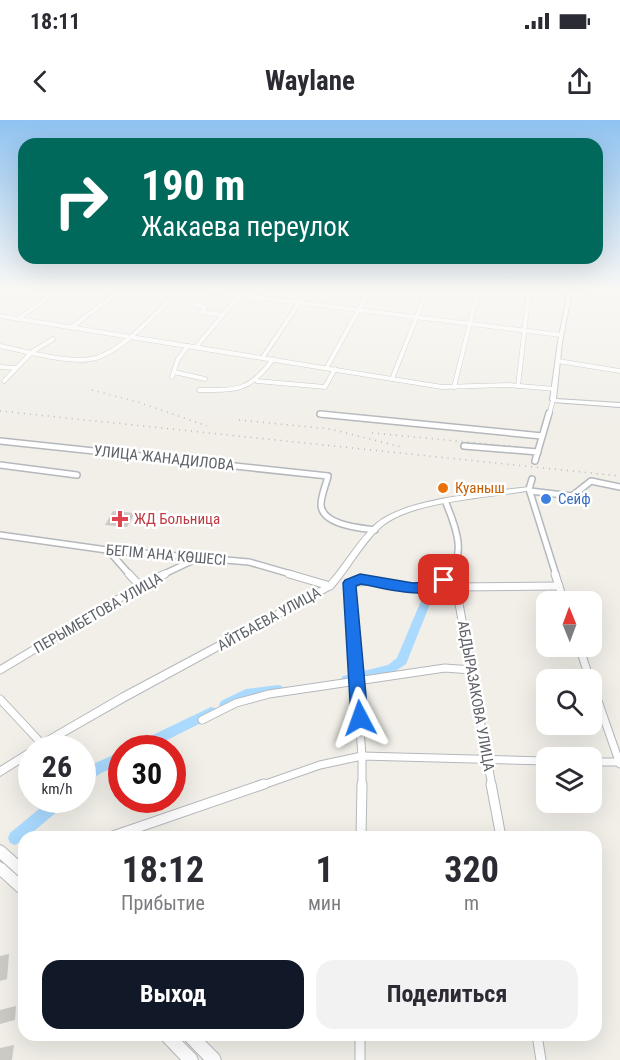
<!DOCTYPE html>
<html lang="ru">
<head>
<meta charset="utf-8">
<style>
	body { margin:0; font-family:"Roboto Condensed",sans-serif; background:#f2f2f3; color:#2b2b33; height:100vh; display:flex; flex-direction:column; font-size:22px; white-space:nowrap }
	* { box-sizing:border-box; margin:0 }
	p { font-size:20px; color:#7c7c81 }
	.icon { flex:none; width:33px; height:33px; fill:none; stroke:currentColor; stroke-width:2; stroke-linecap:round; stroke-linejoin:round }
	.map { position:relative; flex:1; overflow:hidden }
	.sheet { position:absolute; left:18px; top:711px; width:584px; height:210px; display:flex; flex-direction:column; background:#fff; border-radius:18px; box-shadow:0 6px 24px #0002 }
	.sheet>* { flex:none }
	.guide { position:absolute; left:18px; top:18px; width:585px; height:126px; border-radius:18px; box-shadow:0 6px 24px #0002; background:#00695c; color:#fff; overflow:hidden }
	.needle { width:39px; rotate:359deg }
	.buttons { position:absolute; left:536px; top:471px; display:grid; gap:12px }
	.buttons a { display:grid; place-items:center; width:66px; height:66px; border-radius:12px; background:#fff; box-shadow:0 6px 24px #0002; font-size:30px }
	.speed { position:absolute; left:18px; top:615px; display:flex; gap:12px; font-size:30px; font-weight:700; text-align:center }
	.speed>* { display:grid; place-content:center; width:78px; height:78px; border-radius:50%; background:#fff; box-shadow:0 6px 24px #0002; line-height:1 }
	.speed small { font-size:15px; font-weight:400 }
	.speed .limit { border:9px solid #d22; background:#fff; color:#111 }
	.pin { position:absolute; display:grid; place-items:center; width:51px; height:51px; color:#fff; margin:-26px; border-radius:12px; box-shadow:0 3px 9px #0006 }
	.me { position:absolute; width:66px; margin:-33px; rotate:356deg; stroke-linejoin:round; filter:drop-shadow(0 0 4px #0008) }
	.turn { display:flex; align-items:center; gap:21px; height:126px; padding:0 24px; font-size:27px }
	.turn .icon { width:78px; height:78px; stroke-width:2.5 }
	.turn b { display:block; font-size:42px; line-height:51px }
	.eta { display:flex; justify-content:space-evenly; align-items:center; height:102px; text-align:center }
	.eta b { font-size:36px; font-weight:700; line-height:42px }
	.action { display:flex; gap:12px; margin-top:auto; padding:12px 24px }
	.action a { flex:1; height:69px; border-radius:18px; background:#111827; color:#fff; font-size:24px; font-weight:700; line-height:69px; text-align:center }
	.action a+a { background:#f2f2f3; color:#2b2b33 }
	.status { display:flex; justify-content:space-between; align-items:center; height:42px; padding:0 30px; background:#fff; direction:ltr }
	.status svg { height:16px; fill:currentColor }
	header { display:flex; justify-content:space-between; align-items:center; height:78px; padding:0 24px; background:#fff; font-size:27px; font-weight:700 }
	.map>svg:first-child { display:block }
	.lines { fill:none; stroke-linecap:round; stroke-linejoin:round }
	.river { fill:#aadaff; fill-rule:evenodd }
	.building { fill:#cccac5 }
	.minor-far3-casing { stroke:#b5b8bc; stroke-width:5 }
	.minor-far2-casing { stroke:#b5b8bc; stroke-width:8 }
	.minor-far1-casing { stroke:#b5b8bc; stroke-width:9 }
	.minor-casing { stroke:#b5b8bc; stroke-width:11 }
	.tertiary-casing { stroke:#b5b8bc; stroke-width:2 }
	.secondary-casing { stroke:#b6babf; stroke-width:2 }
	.minor-far3 { stroke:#fff; stroke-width:4 }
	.minor-far2 { stroke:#fff; stroke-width:5 }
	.minor-far1 { stroke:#fff; stroke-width:7 }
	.minor { stroke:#fff; stroke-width:9 }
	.tertiary { fill:#fff; fill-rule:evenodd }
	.secondary { fill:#fff; fill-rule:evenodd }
	.rail { stroke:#b6b7b8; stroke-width:1.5; stroke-dasharray:1 5; stroke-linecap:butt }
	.route { fill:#1a73e8; stroke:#114b97; stroke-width:1.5 }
	.food-dot { fill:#e8710a; stroke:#fff; stroke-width:2 }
	.shop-dot { fill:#3f7fe0; stroke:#fff; stroke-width:2 }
	.health-dot { fill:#e0444e; stroke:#fff; stroke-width:2 }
	.labels { text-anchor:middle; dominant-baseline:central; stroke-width:5; stroke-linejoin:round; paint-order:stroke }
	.street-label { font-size:15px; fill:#5f6368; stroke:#fff }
	.food-label { font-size:15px; fill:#c56008; stroke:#fff; text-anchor:start }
	.shop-label { font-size:15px; fill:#366cbe; stroke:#fff; text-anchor:start }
	.health-label { font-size:15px; fill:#be3a42; stroke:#fff; text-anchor:start }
</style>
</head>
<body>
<div class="status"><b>18:11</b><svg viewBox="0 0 49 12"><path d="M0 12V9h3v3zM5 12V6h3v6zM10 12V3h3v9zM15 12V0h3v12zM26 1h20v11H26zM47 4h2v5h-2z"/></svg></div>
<header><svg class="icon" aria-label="back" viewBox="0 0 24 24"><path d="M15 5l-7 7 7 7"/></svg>Waylane<svg class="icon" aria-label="share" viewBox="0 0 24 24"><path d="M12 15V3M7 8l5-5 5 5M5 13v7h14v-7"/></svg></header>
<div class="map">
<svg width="620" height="940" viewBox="0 0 620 940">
	<rect width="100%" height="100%" fill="#f1efe8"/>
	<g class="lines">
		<g class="river">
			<polygon points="458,435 463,438 457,456 434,474 406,544 391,554 347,564 343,562 341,559 343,556 388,545 397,538 426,469 449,451 453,438"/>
			<polygon points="278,565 282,566 284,570 282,574 248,579 225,590 221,589 219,585 221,581 246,569"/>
			<polygon points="211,587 215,588 217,592 215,596 151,628 133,628 134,624"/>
			<polygon points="122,631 122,644 101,653 82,666 82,652 91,645"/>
			<polygon points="50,680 67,680 65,685 27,717 24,717 24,720 15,725 10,723 8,718 10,713"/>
		</g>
	</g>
	<g class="building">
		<polygon points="113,391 135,393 127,407 105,405"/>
		<polygon points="9,834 7,859 0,861 0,836"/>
		<polygon points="16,886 15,900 0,904 0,890"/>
		<polygon points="14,925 12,940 0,940 0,928"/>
	</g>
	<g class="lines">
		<defs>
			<g id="minor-far3">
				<polyline points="206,171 561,215"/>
				<polyline points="191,184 205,187 202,192 223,195"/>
				<polyline points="0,196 442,267 508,265 555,269"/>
				<polyline points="18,199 57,171"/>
				<polyline points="72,207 119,171"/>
				<path d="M0,226c25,5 72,19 96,12 29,-9 61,-47 83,-67"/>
				<polyline points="196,227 243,171"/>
				<polyline points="263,237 307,171"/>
				<polyline points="558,241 620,251"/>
				<polyline points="0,247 15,248"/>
				<polyline points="327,247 369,171"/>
				<polyline points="174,252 205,259"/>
				<polyline points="172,257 178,239 188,226"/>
				<polyline points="392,259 427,171"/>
				<polyline points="4,261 32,232 53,219"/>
				<polyline points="257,261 325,267 335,249"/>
				<polyline points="518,266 529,171"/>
				<polyline points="454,267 478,171"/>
				<path d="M199,270c38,0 50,2 74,-31"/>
				<polyline points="320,294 326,295"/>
				<polyline points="549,295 553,280"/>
			</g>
			<g id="minor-far2">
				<polyline points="320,294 542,316"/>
				<path d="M0,321l328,35c-2,9 -7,19 -7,29 1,20 39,23 54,25"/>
				<polyline points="464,326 538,332"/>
				<polyline points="535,341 549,293"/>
				<polyline points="0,345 77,355"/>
				<polyline points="532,359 529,369 556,455"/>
				<polyline points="530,371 572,376 591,361 620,367"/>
				<path d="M446,383c9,22 22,53 1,72"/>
				<polyline points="0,415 107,430 249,442 294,455"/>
				<polyline points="108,430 130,455"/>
				<polyline points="162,455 198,438"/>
			</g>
			<g id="minor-far1">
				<polyline points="129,454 140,466"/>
				<polyline points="289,454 330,466"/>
				<polyline points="555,454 564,482"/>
				<polyline points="349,463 362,636 362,666"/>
				<path d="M349,463c38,-8 66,18 100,-9"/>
				<polyline points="579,526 590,560"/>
				<polyline points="0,550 140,466 165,454"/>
				<polyline points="591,561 620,644"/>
				<polyline points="0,579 42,624"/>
				<polyline points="202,600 236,583 269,574 445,548 471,550"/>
				<polyline points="591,642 620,642"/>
				<polyline points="260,666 320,645 362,636 546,641"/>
				<polyline points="492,666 456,467 559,466"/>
			</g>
			<g id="minor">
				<polyline points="491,664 501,717"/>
				<polyline points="110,717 264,664"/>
				<polyline points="361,717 362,664"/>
				<polyline points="360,915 360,940"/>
				<polyline points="537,915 541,940"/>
			</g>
			<g id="tertiary">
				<polygon points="568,171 572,171 562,222 556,279 620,283 620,287 553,282 550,280 558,222"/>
				<path d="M529,367l3,2 -1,1c-40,8 -119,10 -150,37 -19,17 -31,42 -48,61l-206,112 -84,48h-11v8l-32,20v-9l32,-20 1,-2 88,-51 206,-110c18,-19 30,-44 50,-61 30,-25 113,-31 152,-36z"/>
			</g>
			<g id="secondary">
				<polygon points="0,725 4,727 24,745 24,759 20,757 0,739"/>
				<polygon points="0,742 4,744 24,762 24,776 20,774 0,756"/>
				<polygon points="160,915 176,915 196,935 198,940 181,940 162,920"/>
				<polygon points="183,915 199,915 219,935 221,940 204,940 185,920"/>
			</g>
		</defs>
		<use href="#minor-far3" class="minor-far3-casing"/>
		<use href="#minor-far2" class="minor-far2-casing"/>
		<use href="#minor-far1" class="minor-far1-casing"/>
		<use href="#minor" class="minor-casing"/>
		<use href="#tertiary" class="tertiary-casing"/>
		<use href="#secondary" class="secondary-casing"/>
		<use href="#minor-far3" class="minor-far3"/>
		<use href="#minor-far2" class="minor-far2"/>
		<use href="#minor-far1" class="minor-far1"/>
		<use href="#minor" class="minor"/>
		<use href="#tertiary" class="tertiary"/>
		<use href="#secondary" class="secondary"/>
		<g class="rail">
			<polyline points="92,270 141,283 207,306"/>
			<polyline points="0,291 620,356"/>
			<polyline points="239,300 330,309 402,327"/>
			<polyline points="372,313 520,327"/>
		</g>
	</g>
	<linearGradient id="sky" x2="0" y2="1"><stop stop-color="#8fc3f1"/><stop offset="0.56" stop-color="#f9f8f5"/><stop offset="1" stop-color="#f9f8f5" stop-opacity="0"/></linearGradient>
	<rect width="620" height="303" fill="url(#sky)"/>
	<path class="route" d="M360,454l53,9 16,-1 15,-7 7,5c-17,24 -66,8 -90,4l-5,2 12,132 -3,5 -5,2 -6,-2 -3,-5 -8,-135 2,-3z"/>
	<circle class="food-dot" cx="443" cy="368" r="6"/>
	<circle class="shop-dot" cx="546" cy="379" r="6"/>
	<path class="health-dot" d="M117 390h6v6h6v6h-6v6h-6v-6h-6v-6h6z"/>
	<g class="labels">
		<g class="street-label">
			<text transform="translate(164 338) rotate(6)">УЛИЦА ЖАНАДИЛОВА</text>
			<text transform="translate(166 435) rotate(5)">БЕГІМ АНА КӨШЕСІ</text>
			<text transform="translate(98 493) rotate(-30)">ПЕРЫМБЕТОВА УЛИЦА</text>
			<text transform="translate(269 499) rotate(-29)">АЙТБАЕВА УЛИЦА</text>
			<text transform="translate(476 576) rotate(80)">АБДЫРАЗАКОВА УЛИЦА</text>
		</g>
		<g class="food-label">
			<text x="455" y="368">Куаныш</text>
		</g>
		<g class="shop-label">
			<text x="558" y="379">Сейф</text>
		</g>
		<g class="health-label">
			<text x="134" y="399">ЖД Больница</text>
		</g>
	</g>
</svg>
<div class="buttons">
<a><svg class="needle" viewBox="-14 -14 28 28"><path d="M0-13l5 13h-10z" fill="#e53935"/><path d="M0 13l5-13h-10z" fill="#7c7c81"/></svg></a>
<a><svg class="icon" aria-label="search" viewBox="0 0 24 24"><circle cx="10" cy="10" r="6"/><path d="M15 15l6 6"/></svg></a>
<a><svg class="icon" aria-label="layers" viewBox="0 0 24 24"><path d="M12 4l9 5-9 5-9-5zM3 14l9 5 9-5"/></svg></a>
</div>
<div class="speed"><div>26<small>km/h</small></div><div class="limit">30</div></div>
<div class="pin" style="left:444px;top:460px;background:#d93025"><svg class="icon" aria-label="arrive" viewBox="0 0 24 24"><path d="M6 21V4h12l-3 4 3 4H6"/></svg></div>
<svg class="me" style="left:360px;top:598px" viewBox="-20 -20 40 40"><path d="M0-17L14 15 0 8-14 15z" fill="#1a73e8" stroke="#fff" stroke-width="4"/></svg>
<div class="guide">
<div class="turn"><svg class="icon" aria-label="right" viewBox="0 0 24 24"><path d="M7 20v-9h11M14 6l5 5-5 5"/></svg><div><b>190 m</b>Жакаева переулок</div></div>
</div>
<section class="sheet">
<div class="eta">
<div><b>18:12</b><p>Прибытие</p></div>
<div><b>1</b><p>мин</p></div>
<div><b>320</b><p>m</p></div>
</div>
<div class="action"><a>Выход</a><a>Поделиться</a></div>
</section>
</div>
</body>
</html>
